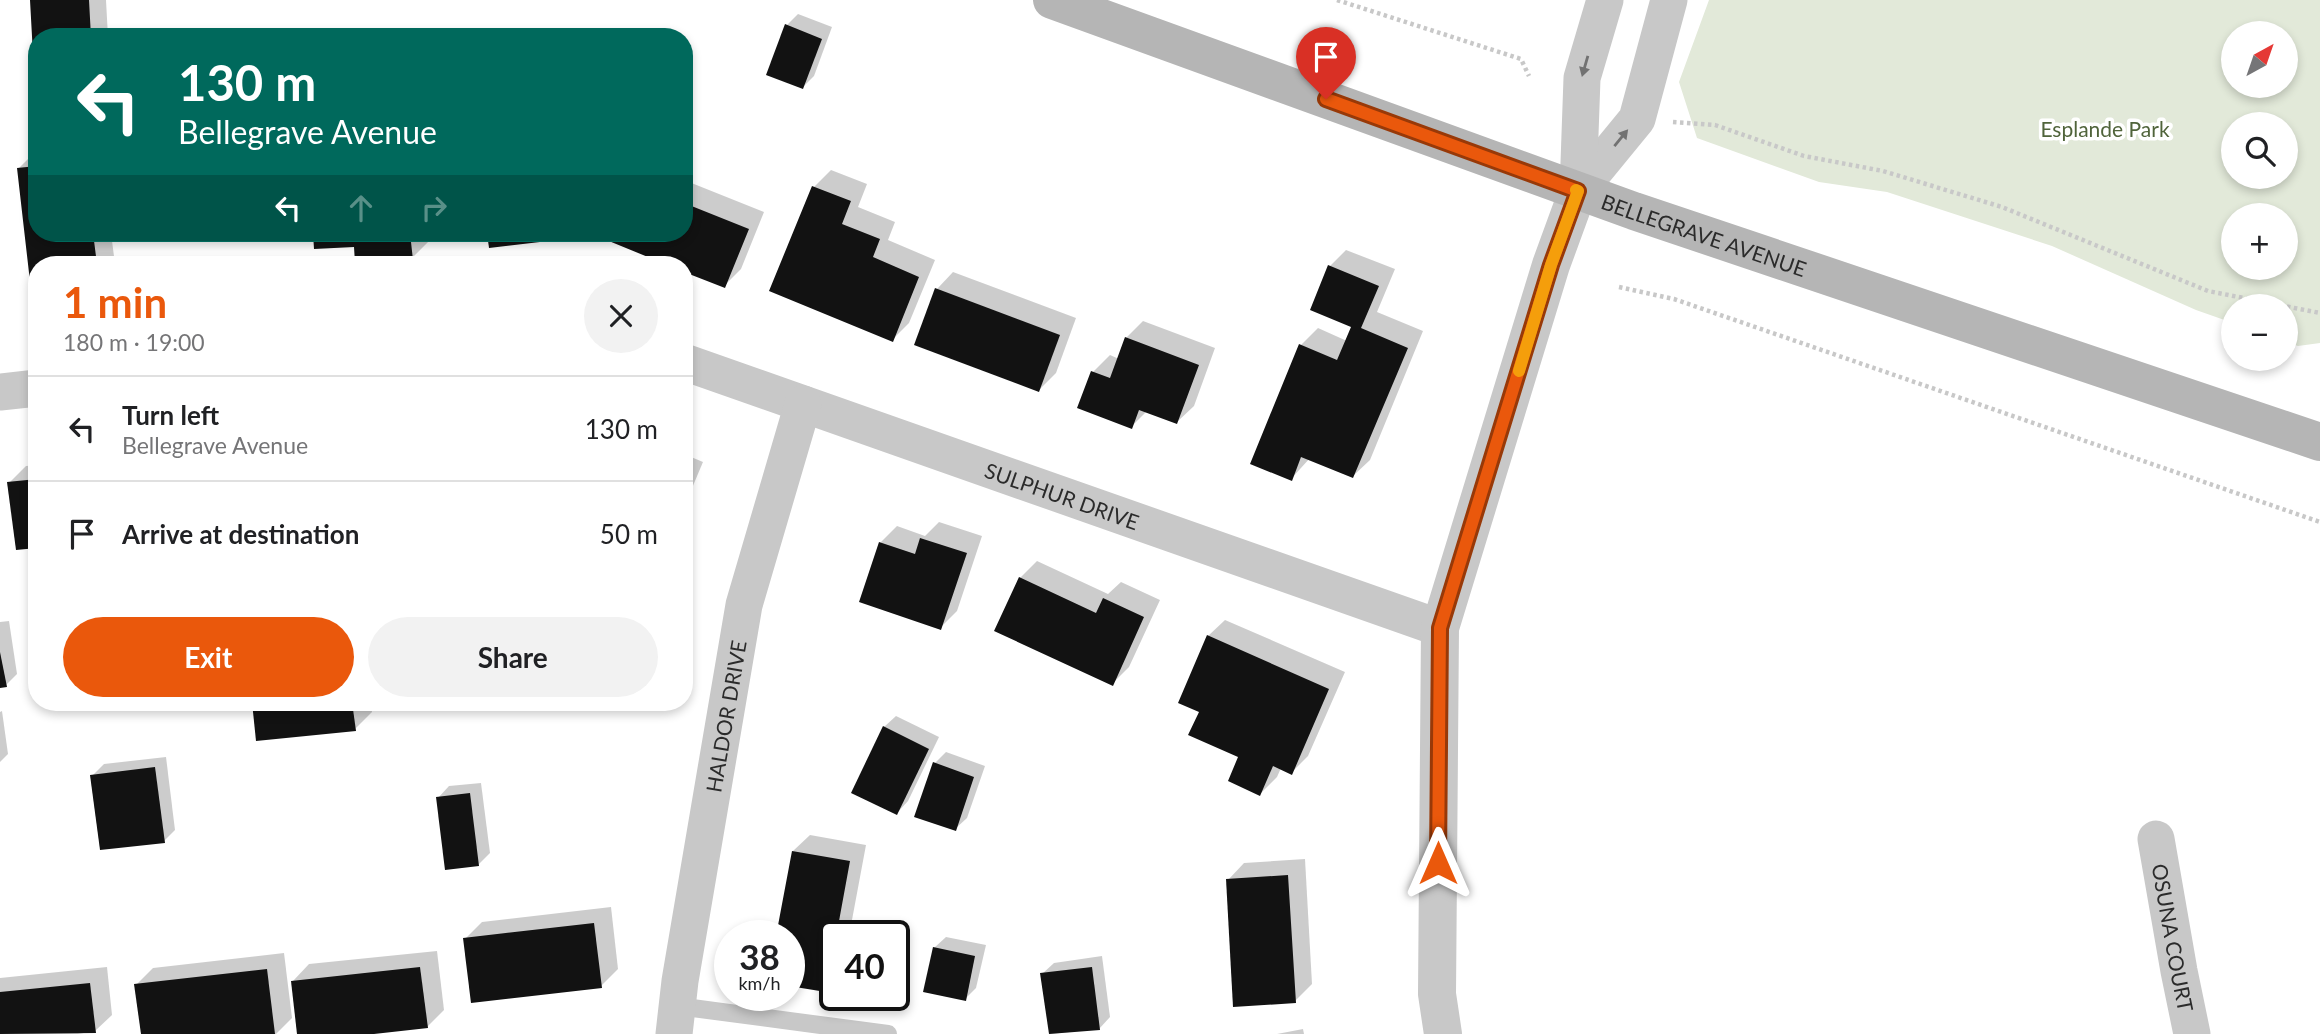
<!DOCTYPE html>
<html lang="en">
<head>
<meta charset="utf-8">
<style>
	body { margin:0; font-family:Lato,sans-serif; background:#f2f2f2; color:#202124; height:100vh; display:flex; flex-direction:column; font-size:26px; white-space:nowrap }
	* { box-sizing:border-box; margin:0 }
	p { font-size:23px; color:#757577 }
	.icon { flex:none; width:38px; height:38px; fill:none; stroke:currentColor; stroke-width:2; stroke-linecap:round; stroke-linejoin:round }
	.map { position:relative; flex:1; overflow:hidden }
	.side { position:absolute; left:28px; top:256px; width:665px; height:455px; display:flex; flex-direction:column; background:#fff; border-radius:28px; box-shadow:0 4px 10px #0003 }
	.side>* { flex:none }
	.guide { position:absolute; left:28px; top:28px; width:665px; height:214px; border-radius:28px; box-shadow:0 4px 10px #0003; background:#00695c; color:#fff; overflow:hidden }
	.needle { width:46px; rotate:40deg }
	.tools { position:absolute; left:2221px; top:21px; display:grid; gap:14px }
	.tools a { display:grid; place-items:center; width:77px; height:77px; border-radius:50%; background:#fff; box-shadow:0 4px 10px #0003; font-size:35px }
	.speed { position:absolute; left:714px; top:920px; display:flex; gap:14px; font-size:35px; font-weight:700; text-align:center }
	.speed>* { display:grid; place-content:center; width:91px; height:91px; border-radius:50%; background:#fff; box-shadow:0 4px 10px #0003; line-height:1 }
	.speed small { font-size:18px; font-weight:400 }
	.speed .limit { border:4px solid #111; border-radius:10px; background:#fff; color:#111 }
	.pin { position:absolute; display:grid; place-items:center; width:60px; height:60px; color:#fff; margin:-72px -30px; border-radius:50% 50% 50% 0; rotate:-45deg; box-shadow:0 0 7px #0007 }
	.pin .icon { rotate:45deg }
	.me { position:absolute; width:77px; margin:-38px; rotate:0deg; stroke-linejoin:round; filter:drop-shadow(0 0 5px #0008) }
	.turn { display:flex; align-items:center; gap:24px; height:147px; padding:0 35px; font-size:32px }
	.turn .icon { width:91px; height:91px; stroke-width:2.5 }
	.turn b { display:block; font-size:49px; line-height:60px }
	.lanes { display:flex; align-items:center; height:66px; padding:0 35px; background:#0003; justify-content:center; gap:35px; direction:ltr }
	.lanes .off { opacity:.35 }
	.round { display:grid; place-items:center; flex:none; width:74px; height:74px; border-radius:37px; background:#f2f2f2 }
	.head { display:flex; align-items:center; justify-content:space-between; height:119px; padding:0 35px }
	h1 { font-size:42px; font-weight:700; line-height:52px; color:#ea580c }
	.action { display:flex; gap:14px; margin-top:auto; padding:14px 35px }
	.action a { flex:1; height:80px; border-radius:42px; background:#ea580c; color:#fff; font-size:28px; font-weight:700; line-height:80px; text-align:center }
	.action a+a { background:#f2f2f2; color:#202124 }
	ul { padding:0; list-style:none }
	li { display:flex; align-items:center; gap:21px; height:105px; padding:0 35px; border-top:2px solid #e0e0e0 }
	li div { flex:1 }
	li b { display:block; font-size:26px }
	li em { font-style:normal }
	.map>svg:first-child { display:block }
	.green { fill:#e2e9d9; fill-rule:evenodd }
	.shadow { fill:#0003 }
	.building { fill:#121212 }
	.lines { fill:none; stroke-linecap:round; stroke-linejoin:round }
	.path { stroke:#c8c8c8; stroke-width:4.5; stroke-dasharray:3.5 3.5; stroke-linecap:butt }
	.service { stroke:#c8c8c8; stroke-width:18 }
	.minor { stroke:#c8c8c8; stroke-width:37 }
	.tertiary { stroke:#c8c8c8; stroke-width:38 }
	.secondary { stroke:#b5b5b5; stroke-width:38 }
	.oneway { fill:#727272 }
	.route-casing { stroke:#983908; stroke-width:18 }
	.route { stroke:#ea580c; stroke-width:12 }
	.slow { stroke:#f59e0b; stroke-width:12 }
	.labels { text-anchor:middle; dominant-baseline:central; stroke-width:7; stroke-linejoin:round; paint-order:stroke }
	.park-label { font-size:21px; fill:#50643b; stroke:#fff }
	.street-label { font-size:21px; fill:#2b2b2b; stroke:#fff }
</style>
</head>
<body>
<div class="map">
<svg width="2320" height="1034" viewBox="0 0 2320 1034">
	<rect width="100%" height="100%" fill="#fff"/>
	<path class="green" d="M1709,0h611v343l-22,3 -12,-4v-36h-53v17l-37,-13 -144,-64 -165,-54 -68,-10 -122,-44 -18,-56zM2233,33h53v53h-53zM2233,124h53v53h-53zM2233,215h53v53h-53z"/>
	<g class="shadow">
		<polygon points="32,0 106,0 108,37 37,37 37,99"/>
		<polygon points="798,14 832,27 814,76 803,87 787,25"/>
		<polygon points="35,152 37,233 111,233 115,264 37,264 18,169"/>
		<polygon points="831,170 867,184 858,207 895,222 888,240 935,260 909,323 892,340 772,290 814,187"/>
		<polygon points="684,180 764,212 741,269 724,286 684,264 670,264 606,238 609,233 684,233"/>
		<polygon points="315,233 428,233 429,241 412,258 356,245 316,247"/>
		<polygon points="489,233 577,233 573,236 491,247"/>
		<polygon points="1346,250 1395,269 1377,312 1423,331 1370,460 1353,476 1310,458 1291,479 1301,345 1318,328 1347,341 1353,326 1330,266"/>
		<polygon points="953,272 1076,318 1056,373 1039,390 937,289"/>
		<polygon points="1143,321 1215,348 1194,406 1177,422 1147,411 1131,427 1093,372 1110,355 1119,359 1126,338"/>
		<polygon points="684,454 703,462 684,507"/>
		<polygon points="37,465 37,546 9,483 26,466"/>
		<polygon points="939,522 982,536 957,611 940,628 880,543 897,526 925,536"/>
		<polygon points="1037,561 1108,594 1121,582 1160,600 1129,667 1112,684 1020,578"/>
		<polygon points="1225,620 1345,672 1308,756 1291,773 1281,768 1277,777 1260,794 1240,756 1201,711 1208,636"/>
		<polygon points="9,621 17,674 6,685 0,686 0,622"/>
		<polygon points="253,702 371,702 372,712 355,729 258,739"/>
		<polygon points="2,711 8,754 0,762 0,712"/>
		<polygon points="896,716 939,737 908,801 897,813 884,727"/>
		<polygon points="946,752 985,766 967,818 955,829 935,763"/>
		<polygon points="166,757 175,830 164,841 92,776 104,764"/>
		<polygon points="481,783 490,853 478,865 438,798 449,786"/>
		<polygon points="810,835 866,845 849,936 835,936 835,982 826,991 789,936 778,936 793,851"/>
		<polygon points="1305,859 1312,984 1295,1001 1228,880 1244,863"/>
		<polygon points="611,907 618,969 601,986 465,939 482,922"/>
		<polygon points="946,937 986,945 976,988 965,999 934,948"/>
		<polygon points="437,951 444,1010 427,1027 357,1034 299,1034 293,981 309,964"/>
		<polygon points="284,953 292,1018 276,1034 143,1034 136,985 153,968"/>
		<polygon points="1102,956 1110,1017 1099,1029 1050,1034 1042,974 1054,963"/>
		<polygon points="107,967 112,1015 95,1031 78,1034 0,1034 0,978"/>
		<polygon points="1303,1029 1304,1034 1277,1034"/>
	</g>
	<g class="building">
		<polygon points="30,0 89,0 91,37 37,37 37,91 35,91"/>
		<polygon points="785,24 822,39 803,89 766,75"/>
		<polygon points="37,166 37,233 93,233 97,264 37,264 37,299 32,299 17,168"/>
		<polygon points="812,186 851,201 842,224 880,239 873,257 919,277 893,342 769,291"/>
		<polygon points="684,203 749,229 725,288 684,272 684,264 665,264 604,239 607,233 684,233"/>
		<polygon points="313,233 410,233 413,260 355,263 354,247 314,249"/>
		<polygon points="487,233 574,233 574,238 489,248"/>
		<polygon points="1328,265 1379,286 1361,328 1408,348 1353,478 1301,457 1292,481 1250,464 1299,344 1337,360 1351,327 1310,310"/>
		<polygon points="935,288 1060,335 1039,392 914,345"/>
		<polygon points="1125,337 1199,365 1177,424 1139,410 1132,429 1077,408 1091,371 1110,378"/>
		<polygon points="37,479 37,548 16,550 7,482"/>
		<polygon points="920,538 967,553 941,630 859,602 879,542 915,554"/>
		<polygon points="1019,577 1096,613 1103,598 1144,617 1113,686 994,631"/>
		<polygon points="1207,635 1329,689 1292,775 1273,766 1260,796 1228,781 1238,757 1188,735 1199,712 1178,703"/>
		<polygon points="0,652 7,687 0,688"/>
		<polygon points="252,702 352,702 356,731 256,741"/>
		<polygon points="617,702 644,702 642,710"/>
		<polygon points="883,726 929,749 897,815 851,793"/>
		<polygon points="933,762 974,777 956,831 914,817"/>
		<polygon points="155,767 165,843 100,850 90,775"/>
		<polygon points="470,793 479,866 445,870 436,797"/>
		<polygon points="792,851 850,861 826,992 789,986 789,936 776,936"/>
		<polygon points="1288,875 1296,1003 1233,1007 1226,879"/>
		<polygon points="594,923 602,988 471,1003 463,938"/>
		<polygon points="933,947 975,956 966,1001 923,992"/>
		<polygon points="420,967 428,1028 374,1034 297,1034 291,981"/>
		<polygon points="1092,967 1100,1030 1049,1034 1040,973"/>
		<polygon points="267,969 275,1034 141,1034 134,984"/>
		<polygon points="90,983 96,1033 0,1034 0,992"/>
	</g>
	<g class="lines">
		<g class="path">
			<polyline points="1337,0 1521,59 1529,76"/>
			<polyline points="1673,122 1715,125 1804,156 1883,171 2002,207 2208,291 2320,313"/>
			<polyline points="1619,287 1674,299 2320,522"/>
		</g>
		<polyline class="service" points="677,1006 888,1034"/>
		<g class="minor">
			<polyline points="1578,191 1637,119 1669,0"/>
			<polyline points="1578,191 1582,78 1605,0"/>
			<path id="s1" d="M684,362l756,266"/>
			<polyline points="0,392 37,388"/>
			<path id="s2" d="M2156,839l23,132 13,63"/>
			<path id="s3" d="M674,1034l6,-53 64,-376 59,-201"/>
		</g>
		<polyline class="tertiary" points="1443,1034 1437,994 1440,628 1551,265 1578,191"/>
		<path class="secondary" id="s4" d="M1052,0l582,211 686,231"/>
	</g>
	<defs><path id="oneway-solid" d="M-6-.8H1V-3.2L6.5 0L1 3.2V.8H-6Z" transform="scale(1.75)"/></defs>
	<g class="oneway">
		<use href="#oneway-solid" transform="translate(1585 66) rotate(106)"/>
		<use href="#oneway-solid" transform="translate(1621 138) rotate(-51)"/>
	</g>
	<g class="lines">
		<defs>
			<polyline id="route" points="1326,99 1578,191 1551,265 1440,628 1438,863"/>
		</defs>
		<use href="#route" class="route-casing"/>
		<use href="#route" class="route"/>
		<polyline class="slow" points="1519,371 1551,265 1578,191 1576,190"/>
	</g>
	<g class="labels">
		<g class="park-label">
			<text x="2105" y="128">Esplande Park</text>
		</g>
		<g class="street-label">
			<text stroke="none"><textPath href="#s4" startOffset="693">BELLEGRAVE AVENUE</textPath></text>
			<text stroke="none"><textPath href="#s1" startOffset="401">SULPHUR DRIVE</textPath></text>
			<text stroke="none"><textPath href="#s3" startOffset="322">HALDOR DRIVE</textPath></text>
			<text stroke="none"><textPath href="#s2" startOffset="100">OSUNA COURT</textPath></text>
		</g>
	</g>
</svg>
<div class="tools">
<a><svg class="needle" viewBox="-14 -14 28 28"><path d="M0-13l5 13h-10z" fill="#e53935"/><path d="M0 13l5-13h-10z" fill="#757577"/></svg></a>
<a><svg class="icon" aria-label="search" viewBox="0 0 24 24"><circle cx="10" cy="10" r="6"/><path d="M15 15l6 6"/></svg></a>
<a>+</a>
<a>−</a>
</div>
<div class="speed"><div>38<small>km/h</small></div><div class="limit">40</div></div>
<div class="pin" style="left:1326px;top:99px;background:#d93025"><svg class="icon" aria-label="arrive" viewBox="0 0 24 24"><path d="M6 21V4h12l-3 4 3 4H6"/></svg></div>
<svg class="me" style="left:1438px;top:863px" viewBox="-20 -20 40 40"><path d="M0-17L14 15 0 8-14 15z" fill="#ea580c" stroke="#fff" stroke-width="4"/></svg>
<div class="guide">
<div class="turn"><svg class="icon" aria-label="left" viewBox="0 0 24 24"><path d="M17 20v-9H6M10 6l-5 5 5 5"/></svg><div><b>130 m</b>Bellegrave Avenue</div></div>
<div class="lanes"><svg class="icon" aria-label="left" viewBox="0 0 24 24"><path d="M17 20v-9H6M10 6l-5 5 5 5"/></svg><svg class="icon off" aria-label="ahead" viewBox="0 0 24 24"><path d="M12 20V5M6 11l6-6 6 6"/></svg><svg class="icon off" aria-label="right" viewBox="0 0 24 24"><path d="M7 20v-9h11M14 6l5 5-5 5"/></svg></div>
</div>
<section class="side">
<div class="head"><div><h1>1 min</h1><p>180 m · 19:00</p></div><a class="round"><svg class="icon" aria-label="close" viewBox="0 0 24 24"><path d="M6 6l12 12M18 6L6 18"/></svg></a></div>
<ul>
<li><svg class="icon" aria-label="left" viewBox="0 0 24 24"><path d="M17 20v-9H6M10 6l-5 5 5 5"/></svg><div><b>Turn left</b><p>Bellegrave Avenue</p></div><em>130 m</em></li>
<li><svg class="icon" aria-label="arrive" viewBox="0 0 24 24"><path d="M6 21V4h12l-3 4 3 4H6"/></svg><div><b>Arrive at destination</b></div><em>50 m</em></li>
</ul>
<div class="action"><a>Exit</a><a>Share</a></div>
</section>
</div>
</body>
</html>
